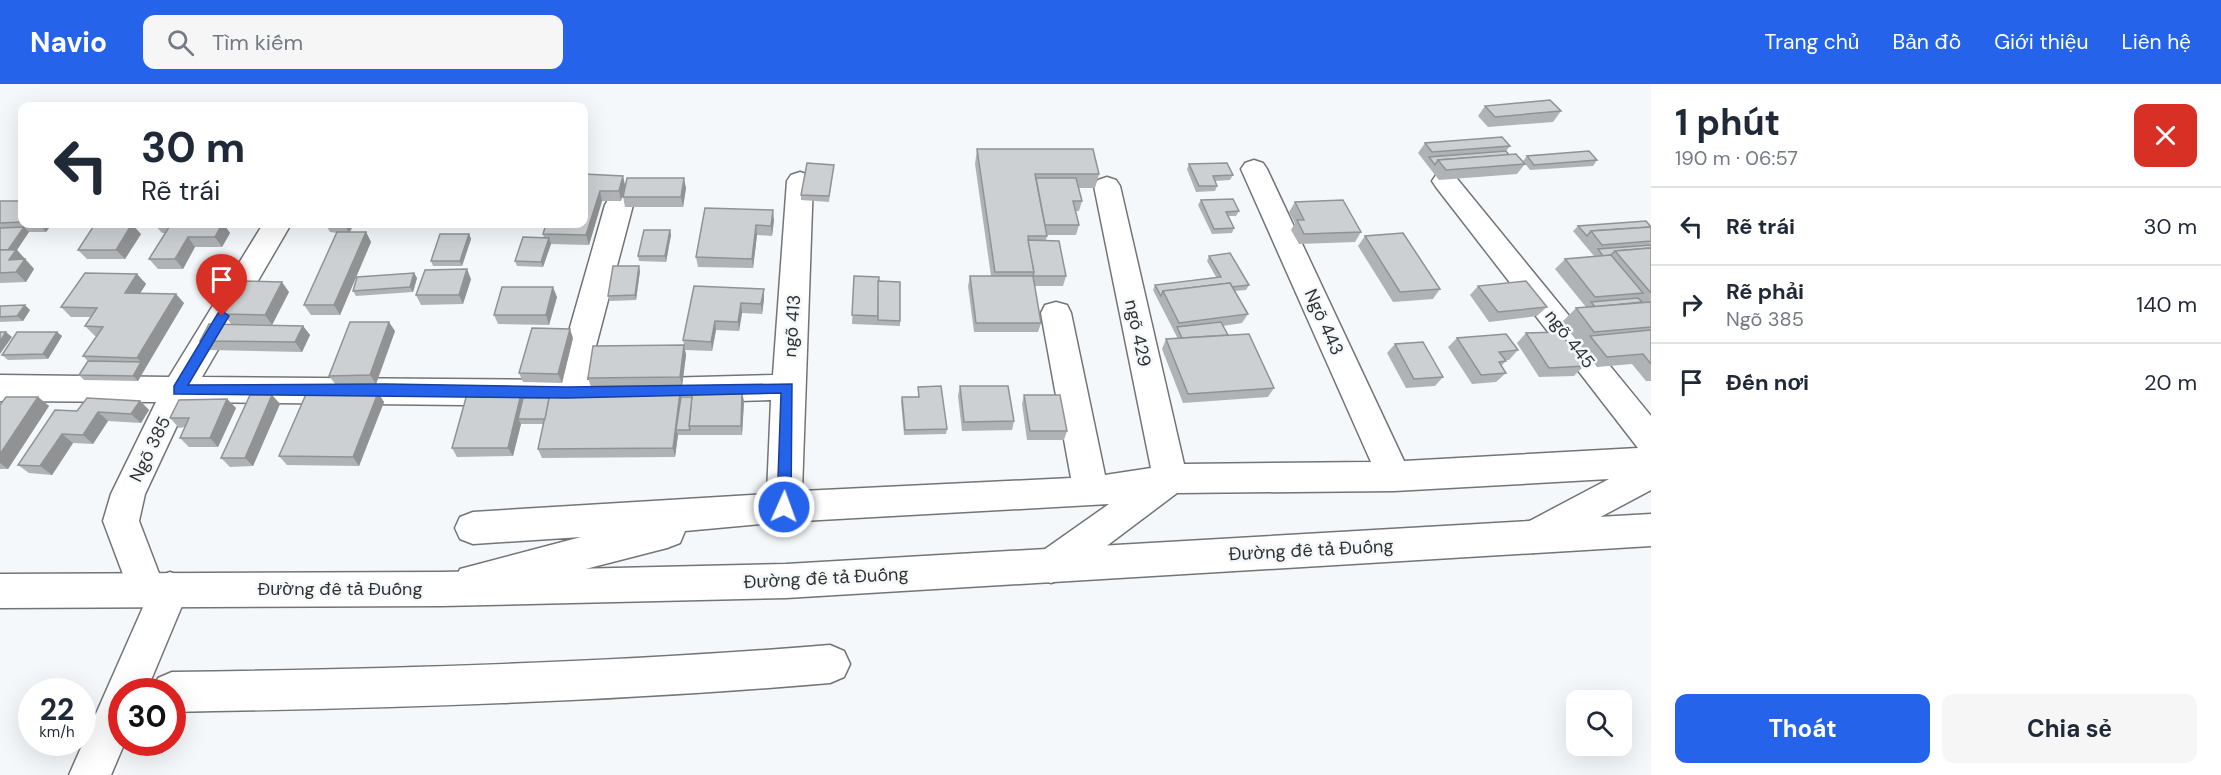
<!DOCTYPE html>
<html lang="vi">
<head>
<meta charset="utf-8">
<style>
	body { margin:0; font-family:"DM Sans",sans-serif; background:#f6f6f7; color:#1f2937; height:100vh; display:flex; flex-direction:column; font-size:22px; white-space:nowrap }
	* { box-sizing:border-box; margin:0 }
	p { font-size:20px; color:#747a83 }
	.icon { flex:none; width:33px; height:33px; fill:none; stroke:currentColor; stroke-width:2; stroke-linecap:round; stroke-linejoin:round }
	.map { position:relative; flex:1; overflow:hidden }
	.sheet { display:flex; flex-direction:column; background:#fff; width:570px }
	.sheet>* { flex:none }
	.hud { position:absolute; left:18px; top:18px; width:570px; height:126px; border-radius:12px; box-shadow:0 6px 24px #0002; background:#fff; color:#1f2937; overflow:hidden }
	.tools { position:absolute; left:1566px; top:606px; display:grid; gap:12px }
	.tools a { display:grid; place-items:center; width:66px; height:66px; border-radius:12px; background:#fff; box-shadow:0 6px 24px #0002; font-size:30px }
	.speed { position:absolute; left:18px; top:594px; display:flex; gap:12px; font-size:30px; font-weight:700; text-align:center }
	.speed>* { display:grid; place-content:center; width:78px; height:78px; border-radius:50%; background:#fff; box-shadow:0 6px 24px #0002; line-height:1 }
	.speed small { font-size:15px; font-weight:400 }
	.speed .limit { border:9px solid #d22; background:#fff; color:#111 }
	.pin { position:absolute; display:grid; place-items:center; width:51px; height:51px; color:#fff; margin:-62px -26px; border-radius:50% 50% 50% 0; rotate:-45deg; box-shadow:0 0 6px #0007 }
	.pin .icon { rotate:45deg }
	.me { position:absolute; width:66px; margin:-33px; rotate:2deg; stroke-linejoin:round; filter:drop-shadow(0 0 4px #0008) }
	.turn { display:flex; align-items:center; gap:21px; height:126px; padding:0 24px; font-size:27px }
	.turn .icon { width:78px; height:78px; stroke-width:2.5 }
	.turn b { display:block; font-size:42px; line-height:51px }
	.round { display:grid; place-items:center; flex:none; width:63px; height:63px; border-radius:12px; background:#f6f6f7 }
	.headline { display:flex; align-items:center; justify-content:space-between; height:102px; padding:0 24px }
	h1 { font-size:36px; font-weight:700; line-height:45px }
	.action { display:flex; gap:12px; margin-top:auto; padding:12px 24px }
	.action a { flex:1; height:69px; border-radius:12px; background:#2563eb; color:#fff; font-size:24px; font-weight:700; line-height:69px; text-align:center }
	.action a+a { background:#f6f6f7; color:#1f2937 }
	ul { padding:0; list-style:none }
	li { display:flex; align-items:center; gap:18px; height:78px; padding:0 24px; border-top:2px solid #e0e1e3 }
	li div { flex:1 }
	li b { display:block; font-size:22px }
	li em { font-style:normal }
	header { display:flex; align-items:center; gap:36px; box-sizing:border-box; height:84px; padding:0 30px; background:#2563eb; color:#fff }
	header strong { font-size:28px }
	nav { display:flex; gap:33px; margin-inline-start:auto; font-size:21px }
	.search { width:420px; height:54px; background:#f6f6f7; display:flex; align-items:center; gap:15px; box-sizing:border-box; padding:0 21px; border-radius:12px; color:#747a83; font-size:22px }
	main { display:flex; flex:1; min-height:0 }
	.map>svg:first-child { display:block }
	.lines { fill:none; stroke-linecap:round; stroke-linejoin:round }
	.minor-casing { stroke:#727476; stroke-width:3 }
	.major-casing { stroke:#727476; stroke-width:3 }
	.minor { fill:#fff; fill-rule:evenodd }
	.major { fill:#fff; fill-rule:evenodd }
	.wall { fill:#b0b3b5 }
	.shaded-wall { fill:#909293 }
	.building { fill:#cdd0d2; stroke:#909293; stroke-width:1.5 }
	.route { fill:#2563eb; stroke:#184099; stroke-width:1.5 }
	.labels { text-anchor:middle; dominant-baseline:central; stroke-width:5; stroke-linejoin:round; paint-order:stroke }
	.street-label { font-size:18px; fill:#2f3031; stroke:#f5f8fa }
</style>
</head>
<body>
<header>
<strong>Navio</strong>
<div class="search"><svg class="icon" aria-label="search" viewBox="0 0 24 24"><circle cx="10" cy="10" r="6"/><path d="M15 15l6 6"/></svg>Tìm kiếm</div>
<nav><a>Trang chủ</a><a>Bản đồ</a><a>Giới thiệu</a><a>Liên hệ</a></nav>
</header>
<main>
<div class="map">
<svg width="1651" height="691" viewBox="0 0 1651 691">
	<rect width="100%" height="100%" fill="#f5f8fa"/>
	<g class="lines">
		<defs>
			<g id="minor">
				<polygon points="1254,76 1263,79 1267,85 1404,377 1638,364 1436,103 1432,97 1436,91 1445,88 1454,91 1651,332 1651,406 1533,469 1520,464 1515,453 1520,442 1609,395 1394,407 1177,409 1064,494 1051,499 1038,494 1033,482 1038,470 1109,420 784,438 685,447 680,459 667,464 473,514 460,509 455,497 460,485 581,453 473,460 460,455 455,444 460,433 473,428 767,410 771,316 567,322 188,318 145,410 139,437 160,492 170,488 183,493 189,505 146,608 122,608 122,658 125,658 111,691 69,691 144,521 133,517 103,437 111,410 156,318 0,317 0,291 169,293 263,140 291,140 202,293 555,296 605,121 609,114 619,112 629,114 633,121 587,296 773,291 787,97 791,91 800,88 809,91 813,97 802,407 1071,394 1041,229 1045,221 1056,218 1067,221 1071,229 1105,391 1151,384 1094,102 1098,96 1107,93 1116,96 1120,102 1184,380 1371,378 1241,85 1245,79"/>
				<path d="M830,561l14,6 6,13 -6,13 -14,6c-219,19 -438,25 -658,29v-20h-20l6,-14 14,-6c220,-3 439,-9 658,-27z"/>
			</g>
			<polygon id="major" points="1651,430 1651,462 786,514 442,522 0,524 0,490 442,488 786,480"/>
		</defs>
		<use href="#minor" class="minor-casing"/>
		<use href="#major" class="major-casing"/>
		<use href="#minor" class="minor"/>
		<use href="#major" class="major"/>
	</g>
	<g class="wall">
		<polygon points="1485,22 1561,27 1553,38 1488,43 1478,32"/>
		<polygon points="1425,59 1510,62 1506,67 1509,71 1525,80 1517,90 1439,96 1418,69"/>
		<polygon points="977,65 1099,90 1095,104 1078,104 1082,117 1079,127 1076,127 1079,141 1076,151 1047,151 1046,157 1066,192 1063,202 1035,202 1041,239 1038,248 974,248 968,202 970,192 991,192 975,80"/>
		<polygon points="1527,72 1597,76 1593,82 1530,86 1523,77"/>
		<polygon points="1189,80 1233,91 1230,96 1215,97 1217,102 1215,107 1196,108 1187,85"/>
		<polygon points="834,81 829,118 801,116 801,111"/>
		<polygon points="584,90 623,92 625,101 686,104 683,123 625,123 623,113 624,106 621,117 602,117 589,161 551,160 543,183 517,182 515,177 544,154 543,150"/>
		<polygon points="1201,116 1239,127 1236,132 1229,132 1234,144 1232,149 1212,150 1198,121"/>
		<polygon points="0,117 22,117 22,140 52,140 46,148 28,148 17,166 34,185 26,198 0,199"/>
		<polygon points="1295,118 1361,148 1355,158 1299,160 1291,146 1295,139 1289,128"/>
		<polygon points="705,124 774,136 772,152 757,151 753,184 698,183 696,173"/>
		<polygon points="154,140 226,140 225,142 230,149 222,163 195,163 183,185 158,185 149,175 165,149 162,149"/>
		<polygon points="325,140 354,140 350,148 366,148 371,158 340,231 311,231 304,221 337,149 330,148"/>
		<polygon points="1578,142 1651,142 1651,297 1646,297 1632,280 1597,283 1562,238 1576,224 1586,223 1555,185 1565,175 1594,172 1573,147"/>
		<polygon points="670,146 671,151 666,178 639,177 638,172"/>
		<polygon points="141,150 125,175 87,175 78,166"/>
		<polygon points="469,150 471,155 462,182 433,182 431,177"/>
		<polygon points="1365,152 1440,205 1433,215 1393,218 1358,162"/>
		<polygon points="1209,172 1249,201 1246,206 1235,207 1248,230 1242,239 1223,242 1228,251 1274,304 1268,313 1183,319 1162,265 1166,255 1178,255 1153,206 1155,201 1216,193 1207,177"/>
		<polygon points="640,187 636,216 610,217 608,212"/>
		<polygon points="414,189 417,194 413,208 356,212 353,207"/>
		<polygon points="137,190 146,200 140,209 184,219 138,297 84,296 79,291 88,277 83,272 97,252 95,252 85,242 91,233 71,233 61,223"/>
		<polygon points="854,192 878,197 900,237 900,242 852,240"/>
		<polygon points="471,195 463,220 421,221 416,211"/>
		<polygon points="694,202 764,215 762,230 742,229 739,247 716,246 712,267 685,266 683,256"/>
		<polygon points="1478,202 1547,223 1537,232 1489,238 1470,211"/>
		<polygon points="289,208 272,241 231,240 224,230"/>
		<polygon points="557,213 549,241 498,240 494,231"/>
		<polygon points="0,222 30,226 23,237 0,238"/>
		<polygon points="303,242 310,251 302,268 208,266 200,257"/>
		<polygon points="395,247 376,300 336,301 329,292"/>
		<polygon points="57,248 62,252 48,275 8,276 2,271"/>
		<polygon points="1526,249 1584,282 1574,292 1539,293 1517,259"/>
		<polygon points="573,254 562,299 523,298 519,289"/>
		<polygon points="1457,254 1518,266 1509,276 1505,276 1506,277 1501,282 1506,289 1496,298 1472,300 1448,263"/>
		<polygon points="1395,260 1443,293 1435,302 1406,304 1387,269"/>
		<polygon points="684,261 686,271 682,302 591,303 588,294"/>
		<polygon points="960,302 1014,337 1012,346 962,347 958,312"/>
		<polygon points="918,303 947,345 946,350 904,351 901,318 902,313 918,313"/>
		<polygon points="378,309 384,318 359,382 287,381 279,372"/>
		<polygon points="680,309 681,313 744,317 742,351 678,351 675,373 542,374 538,365 544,340 521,340 513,372 457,373 452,364 523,314"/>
		<polygon points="272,311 280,320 253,382 230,383 221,374"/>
		<polygon points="1024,311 1067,347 1064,356 1027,356 1022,320"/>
		<polygon points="38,313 49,322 8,385 0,385 0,321"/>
		<polygon points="227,315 236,324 218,363 189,363 180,354 185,343 179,344 170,334"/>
		<polygon points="140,317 149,326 141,339 108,337 93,360 73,359 52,391 29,389 18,381 77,327"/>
	</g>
	<g class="shaded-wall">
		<polygon points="623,92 625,102 621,117 619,107"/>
		<polygon points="684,94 686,104 683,123 681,113"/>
		<polygon points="600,107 602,117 589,161 586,151"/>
		<polygon points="773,126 774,136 772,152 771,142"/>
		<polygon points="39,140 52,140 46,148"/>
		<polygon points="132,140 141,150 125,175 116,166"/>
		<polygon points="214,140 226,140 225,142 230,149 222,163 215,153"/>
		<polygon points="344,140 354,140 349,149"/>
		<polygon points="756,141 757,151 753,184 752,175"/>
		<polygon points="24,143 29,148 17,166 34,185 26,198 16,188 5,171"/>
		<polygon points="670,146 671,151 666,178 665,172"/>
		<polygon points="366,148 371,158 340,231 334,221"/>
		<polygon points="469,150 471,155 462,182 460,177"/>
		<polygon points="188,153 195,163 183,185 175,175"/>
		<polygon points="549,154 551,160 543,183 541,178"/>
		<polygon points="639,182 640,187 636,216 635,211"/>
		<polygon points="467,185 471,195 463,220 459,211"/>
		<polygon points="414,189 417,194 413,208 410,203"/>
		<polygon points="137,190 146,200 134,219 125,209"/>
		<polygon points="282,198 289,208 272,241 265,231"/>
		<polygon points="553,203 557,213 549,241 546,231"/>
		<polygon points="764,205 764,215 762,230 761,220"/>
		<polygon points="176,210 184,219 146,283 137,274"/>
		<polygon points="741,219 742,229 739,247 738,238"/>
		<polygon points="25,221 30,226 23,237 17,232"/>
		<polygon points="715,237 716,246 712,267 711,258"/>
		<polygon points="389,238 395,247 376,300 370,291"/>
		<polygon points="303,242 310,251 302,268 295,258"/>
		<polygon points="570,245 573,254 562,299 558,290"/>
		<polygon points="6,248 12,253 0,270 0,257"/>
		<polygon points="57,248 62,252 48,275 43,270"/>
		<polygon points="684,261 686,271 682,302 680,293"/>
		<polygon points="141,278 146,283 138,297 133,292"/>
		<polygon points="742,308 744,317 742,351 741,342"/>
		<polygon points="378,309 384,318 359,382 353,373"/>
		<polygon points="680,309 682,318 676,346 678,351 675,373 673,364"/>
		<polygon points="521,310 526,319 518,335 521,340 513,372 508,364"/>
		<polygon points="272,311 280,320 253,382 245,374"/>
		<polygon points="38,313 49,322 8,385 0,379 0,370"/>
		<polygon points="227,315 236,324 218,363 210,354"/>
		<polygon points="140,317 149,326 141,339 131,330"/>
		<polygon points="98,328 108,337 93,360 83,351"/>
		<polygon points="62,350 73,359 52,391 40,382"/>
	</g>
	<g class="building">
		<polygon points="1550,16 1561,27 1495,33 1485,22"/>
		<polygon points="1502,53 1510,62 1432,68 1425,59"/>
		<polygon points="977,65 1093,65 1099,90 1035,90 1047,152 1028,152 1034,188 995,188"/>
		<polygon points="1506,67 1509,71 1438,76 1435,81 1429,73"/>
		<polygon points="1589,67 1597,76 1534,81 1527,72"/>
		<polygon points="1516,70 1525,80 1446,86 1438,76"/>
		<polygon points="807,79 834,81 829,112 801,111"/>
		<polygon points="1227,79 1233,91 1213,92 1217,102 1199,102 1189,80"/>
		<polygon points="584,90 623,92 619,107 600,107 586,151 543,150 546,140 584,140"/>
		<polygon points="627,94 684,94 681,113 623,113"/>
		<polygon points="1036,94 1076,94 1082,117 1073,117 1079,141 1045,141"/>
		<polygon points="1233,115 1239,127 1226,128 1234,144 1214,145 1201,116"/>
		<polygon points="1343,116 1361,148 1304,150 1297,136 1304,136 1295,118"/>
		<polygon points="0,117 22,117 22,138 0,139"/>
		<polygon points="705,124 773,126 771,142 756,141 752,175 696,173"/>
		<polygon points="1646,137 1651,143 1591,147 1587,152 1578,142"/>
		<polygon points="95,140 132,140 116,166 78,166"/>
		<polygon points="171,140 222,140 215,153 188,153 175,175 149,175"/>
		<polygon points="24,143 8,166 0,166 0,144"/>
		<polygon points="1651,143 1651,157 1602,161 1591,147"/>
		<polygon points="644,146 670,146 665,172 638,172"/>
		<polygon points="337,148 366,148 334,221 304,221"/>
		<polygon points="1403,149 1440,205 1400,208 1365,152"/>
		<polygon points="440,150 469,150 460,177 431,177"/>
		<polygon points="523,153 549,154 541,178 515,177"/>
		<polygon points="1028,156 1059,157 1066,192 1033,192 1034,188"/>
		<polygon points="1651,161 1651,164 1615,167 1611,171 1603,172 1598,165"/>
		<polygon points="1651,164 1651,209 1615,167"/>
		<polygon points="0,166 16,166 9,176 25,175 16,188 0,189"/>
		<polygon points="1230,169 1249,201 1232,203 1230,199 1163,207 1161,212 1155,201 1221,193 1209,172"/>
		<polygon points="1611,171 1643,209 1595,213 1565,175"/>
		<polygon points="613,182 639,182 635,211 608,212"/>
		<polygon points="467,185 459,211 416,211 425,186"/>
		<polygon points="85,189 137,190 125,209 176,210 137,274 83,272 103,243 85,242 97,224 61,223"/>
		<polygon points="414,189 410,203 353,207 357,193"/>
		<polygon points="854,192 879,193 878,232 852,231"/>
		<polygon points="970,192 1033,192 1041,239 976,239"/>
		<polygon points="242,197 282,198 265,231 224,230"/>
		<polygon points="878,197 900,198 900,237 878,236"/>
		<polygon points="1526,197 1547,223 1498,228 1478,202"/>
		<polygon points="1230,199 1248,230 1179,239 1163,207"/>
		<polygon points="694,202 764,205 761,220 741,219 738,238 715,237 711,258 683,256"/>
		<polygon points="502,203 553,203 546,231 494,231"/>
		<polygon points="1638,214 1642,218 1595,223 1591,218"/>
		<polygon points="1651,218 1651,243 1594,248 1576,224"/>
		<polygon points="25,221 17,232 0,233 0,222"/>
		<polygon points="350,238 389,238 370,291 329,292"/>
		<polygon points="1221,238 1228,251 1182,254 1177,243"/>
		<polygon points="209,240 303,242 295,258 200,257"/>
		<polygon points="532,244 570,245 558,290 519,289"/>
		<polygon points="1651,246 1651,280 1643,270 1607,273 1590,252"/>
		<polygon points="0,248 6,248 0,257"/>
		<polygon points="17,248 57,248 43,270 2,271"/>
		<polygon points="1560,248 1584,282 1549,284 1526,249"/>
		<polygon points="1249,250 1274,304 1188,310 1166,255"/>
		<polygon points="1506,250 1518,266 1499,268 1506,277 1499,278 1506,289 1481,291 1457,254"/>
		<polygon points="1423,258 1443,293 1414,295 1395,260"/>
		<polygon points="684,261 680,293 588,294 593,262"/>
		<polygon points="88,277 141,278 133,292 79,291"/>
		<polygon points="941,302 947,345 905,346 902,313 919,313 918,303"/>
		<polygon points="960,302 1008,302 1014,337 964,338"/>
		<polygon points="307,308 378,309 353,373 279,372"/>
		<polygon points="742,308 741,342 689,342 692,309"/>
		<polygon points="550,309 680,309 673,364 538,365"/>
		<polygon points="467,310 521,310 508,364 452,364"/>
		<polygon points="250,311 272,311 245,374 221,374"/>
		<polygon points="1024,311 1060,311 1067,347 1030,347"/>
		<polygon points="6,313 38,313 0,370 0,321"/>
		<polygon points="681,313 692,313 689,342 690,346 676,346"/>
		<polygon points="87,314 140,317 131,330 98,328 83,351 62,350 40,382 18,381 55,326 77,327"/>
		<polygon points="523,314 549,314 545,335 518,335"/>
		<polygon points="227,315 210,354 180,354 189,334 170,334 179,316"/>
	</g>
	<polygon class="route" points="222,227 229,232 188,301 385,300 567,303 792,300 791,423 784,430 777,423 781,309 567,314 174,310 174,302 218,229"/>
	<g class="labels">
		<g class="street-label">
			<text transform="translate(1324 238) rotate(66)">Ngõ 443</text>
			<text transform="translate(792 242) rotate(-86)">ngõ 413</text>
			<text transform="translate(1138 249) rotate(78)">ngõ 429</text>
			<text transform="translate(1570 255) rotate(52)">ngõ 445</text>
			<text transform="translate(150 365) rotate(-64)">Ngõ 385</text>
			<text transform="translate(1311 466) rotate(-3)">Đường đê tả Đuống</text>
			<text transform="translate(826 494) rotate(-3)">Đường đê tả Đuống</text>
			<text x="340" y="505">Đường đê tả Đuống</text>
		</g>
	</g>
</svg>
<div class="tools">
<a><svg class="icon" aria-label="search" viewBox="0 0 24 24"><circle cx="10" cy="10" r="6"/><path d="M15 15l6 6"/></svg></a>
</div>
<div class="speed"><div>22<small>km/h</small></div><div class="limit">30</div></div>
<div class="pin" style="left:222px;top:232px;background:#d93025"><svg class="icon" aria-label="arrive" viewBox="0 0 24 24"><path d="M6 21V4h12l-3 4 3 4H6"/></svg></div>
<svg class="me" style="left:784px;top:423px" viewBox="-20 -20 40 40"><circle r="17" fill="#2563eb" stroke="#fff" stroke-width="3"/><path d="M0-11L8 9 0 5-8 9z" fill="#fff"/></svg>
<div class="hud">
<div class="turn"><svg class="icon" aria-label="left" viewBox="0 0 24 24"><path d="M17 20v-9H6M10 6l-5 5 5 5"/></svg><div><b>30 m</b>Rẽ trái</div></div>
</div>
</div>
<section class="sheet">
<div class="headline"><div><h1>1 phút</h1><p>190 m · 06:57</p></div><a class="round" style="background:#d93025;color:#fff"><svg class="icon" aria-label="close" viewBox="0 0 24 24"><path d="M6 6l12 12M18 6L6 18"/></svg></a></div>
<ul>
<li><svg class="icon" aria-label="left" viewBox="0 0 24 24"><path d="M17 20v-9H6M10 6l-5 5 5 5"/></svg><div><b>Rẽ trái</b></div><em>30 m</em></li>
<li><svg class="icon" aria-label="right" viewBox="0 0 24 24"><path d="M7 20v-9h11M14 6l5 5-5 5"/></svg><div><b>Rẽ phải</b><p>Ngõ 385</p></div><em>140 m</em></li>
<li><svg class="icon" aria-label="arrive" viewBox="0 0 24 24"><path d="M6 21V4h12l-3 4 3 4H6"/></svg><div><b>Đến nơi</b></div><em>20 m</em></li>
</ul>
<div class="action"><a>Thoát</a><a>Chia sẻ</a></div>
</section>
</main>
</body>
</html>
